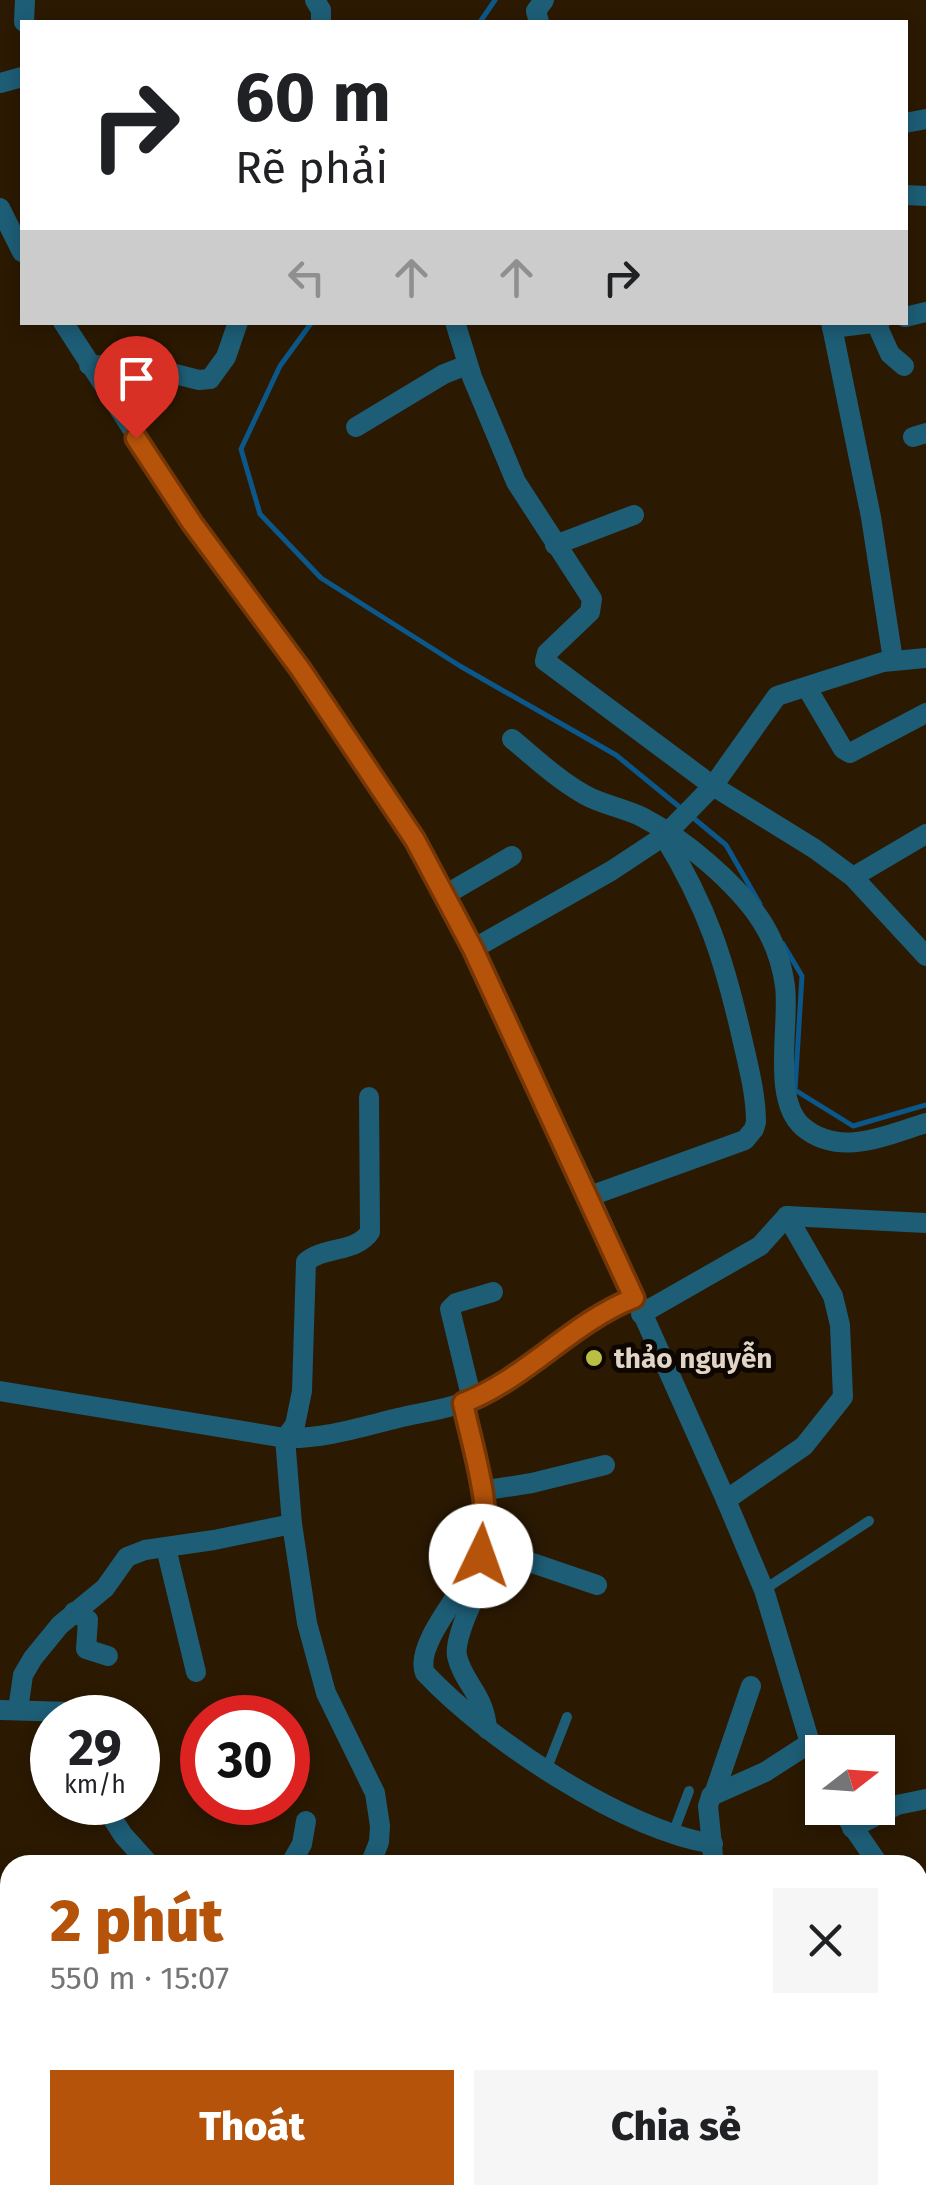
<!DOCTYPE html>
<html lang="vi">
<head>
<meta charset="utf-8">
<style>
	body { margin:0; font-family:"Fira Sans",sans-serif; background:#f6f6f6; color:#202124; height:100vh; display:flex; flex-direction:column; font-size:38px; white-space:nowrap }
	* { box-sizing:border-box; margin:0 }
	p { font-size:32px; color:#757577 }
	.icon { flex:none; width:55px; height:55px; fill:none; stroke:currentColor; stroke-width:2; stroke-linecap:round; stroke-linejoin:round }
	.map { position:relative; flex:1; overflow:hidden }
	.sheet { position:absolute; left:0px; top:1855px; width:928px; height:350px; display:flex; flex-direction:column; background:#fff; border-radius:30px 30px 0 0; box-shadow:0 5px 15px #0003 }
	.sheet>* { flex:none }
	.top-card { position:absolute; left:20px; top:20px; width:888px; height:305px; border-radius:0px; box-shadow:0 5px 15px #0003; background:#fff; color:#202124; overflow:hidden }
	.needle { width:65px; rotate:73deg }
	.tools { position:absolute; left:805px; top:1735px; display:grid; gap:20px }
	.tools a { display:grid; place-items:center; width:90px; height:90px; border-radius:0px; background:#fff; box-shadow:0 5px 15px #0003; font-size:50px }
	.speed { position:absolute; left:30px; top:1695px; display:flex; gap:20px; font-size:50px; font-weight:700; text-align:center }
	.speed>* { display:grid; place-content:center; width:130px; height:130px; border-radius:50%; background:#fff; box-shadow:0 5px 15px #0003; line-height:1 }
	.speed small { font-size:25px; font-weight:400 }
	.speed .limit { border:15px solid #d22; background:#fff; color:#111 }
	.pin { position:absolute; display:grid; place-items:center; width:85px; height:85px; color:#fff; margin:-102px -42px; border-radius:50% 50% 50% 0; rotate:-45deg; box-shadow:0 0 10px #0007 }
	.pin .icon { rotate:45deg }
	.me { position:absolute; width:110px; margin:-55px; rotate:3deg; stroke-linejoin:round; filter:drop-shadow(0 0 8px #0008) }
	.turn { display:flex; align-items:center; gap:35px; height:210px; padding:0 50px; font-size:45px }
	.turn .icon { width:130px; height:130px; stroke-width:2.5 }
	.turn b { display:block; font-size:70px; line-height:85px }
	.lanes { display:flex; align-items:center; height:95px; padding:0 50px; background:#0003; justify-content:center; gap:50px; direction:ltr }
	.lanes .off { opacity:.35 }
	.round { display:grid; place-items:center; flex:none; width:105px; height:105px; border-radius:0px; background:#f6f6f6 }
	.summary { display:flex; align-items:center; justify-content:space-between; height:170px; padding:0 50px }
	h1 { font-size:60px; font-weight:800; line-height:75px; color:#b45309 }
	.button { display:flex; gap:20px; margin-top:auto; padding:20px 50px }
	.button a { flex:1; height:115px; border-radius:0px; background:#b45309; color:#fff; font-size:40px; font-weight:800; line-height:115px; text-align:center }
	.button a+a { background:#f6f6f6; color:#202124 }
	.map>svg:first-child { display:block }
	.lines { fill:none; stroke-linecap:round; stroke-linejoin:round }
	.stream { stroke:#0c5789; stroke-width:5 }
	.lane { stroke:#1d5d76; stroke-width:10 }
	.street { stroke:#1d5d76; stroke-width:20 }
	.route-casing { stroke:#753606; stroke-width:25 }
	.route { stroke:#b45309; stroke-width:18 }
	.poi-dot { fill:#bbc045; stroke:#0d0601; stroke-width:4 }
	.labels { text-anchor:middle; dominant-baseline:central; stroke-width:10; stroke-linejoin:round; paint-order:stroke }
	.poi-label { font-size:28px; font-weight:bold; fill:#e2d5c7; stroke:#0d0601; text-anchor:start }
</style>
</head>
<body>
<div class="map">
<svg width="926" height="2205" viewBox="0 0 926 2205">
	<rect width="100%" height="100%" fill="#2b1902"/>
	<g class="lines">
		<g class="stream">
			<polyline points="480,22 495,0"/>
			<polyline points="312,322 280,366 241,449 260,514 321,578 460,666 616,755 682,809"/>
			<polyline points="691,816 726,845 760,904"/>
			<polyline points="783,944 802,976 795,1090 853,1126 926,1105"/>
		</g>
		<g class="lane">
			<polyline points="765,1589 869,1521"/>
			<polyline points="547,1768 567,1717"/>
			<polyline points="672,1836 689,1791"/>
		</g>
		<g class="street">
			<polyline points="315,0 321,10 321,22"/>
			<polyline points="24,22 25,0"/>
			<polyline points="539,22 536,11 544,0"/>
			<polyline points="0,83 22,77"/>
			<polyline points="905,123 926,119"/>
			<polyline points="905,195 926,196"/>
			<polyline points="0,208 22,252"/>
			<polyline points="905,317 926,312"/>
			<polyline points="63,322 193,523 301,669 415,840 473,949 590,1196 726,1500 764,1590 810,1743 822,1771"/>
			<polyline points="455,322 472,377 516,482 592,599 590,612 547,653 545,661 713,786 815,849 853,877 926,956"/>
			<polyline points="831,322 871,517 893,660"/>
			<polyline points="876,323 890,354 904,366"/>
			<polyline points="832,328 880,322"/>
			<polyline points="89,365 143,366 199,380 210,379 226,357 238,322"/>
			<polyline points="356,427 444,374 467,365"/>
			<polyline points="913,437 926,433"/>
			<polyline points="555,545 634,515"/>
			<polyline points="807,688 843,749 850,753 926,713"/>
			<path d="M512,739c23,19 46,41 73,56 18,10 39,13 57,22 41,21 95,66 120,105 12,19 20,42 23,64 5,39 -14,114 18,141 37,31 83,8 123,-4"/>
			<polyline points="853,877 926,834"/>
			<polyline points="445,895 512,856"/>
			<polyline points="473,949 611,871 664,836 713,786 777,696 883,662 926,658"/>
			<path d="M369,1097l1,135c-14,21 -46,14 -64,30l-4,129 -7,34 -10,13 7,86 15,99 19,70 49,100 5,33 -1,16 -9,23"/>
			<path d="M590,1196l155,-56 9,-11 2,-7c0,-28 -8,-57 -14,-84 -18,-79 -35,-131 -77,-200"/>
			<polyline points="787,1216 926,1223"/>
			<polyline points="641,1314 760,1246 787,1216"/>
			<path d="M0,1391l285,47c39,1 76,-11 113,-20 30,-7 61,-10 88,-26 51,-29 92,-73 148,-94"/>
			<polyline points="472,1400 450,1309 456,1303 493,1292"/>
			<path d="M463,1403c8,42 33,114 18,153 -12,29 -68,88 -56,117 63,67 197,156 288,171"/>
			<polyline points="481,1491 532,1483 605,1465"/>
			<polyline points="726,1500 804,1446 843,1397 840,1325 833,1296 787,1216"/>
			<polyline points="166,1548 196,1672"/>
			<polyline points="74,1612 88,1620 86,1649 108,1656"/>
			<polyline points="0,1710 71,1712 72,1718"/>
			<polyline points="18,1710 23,1675 33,1658 60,1625 105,1588 127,1557 145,1550 214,1540 292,1524"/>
			<path d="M487,1729c-2,-34 -24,-46 -30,-73 -4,-22 31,-95 52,-101l88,30"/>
			<polyline points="714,1794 751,1686"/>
			<polyline points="102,1802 123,1835 150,1865"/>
			<polyline points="840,1808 879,1865"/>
			<polyline points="852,1828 897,1805 926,1799"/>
			<polyline points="290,1865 302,1844 306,1821"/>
			<polyline points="714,1865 708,1806 711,1796 765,1772 810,1743"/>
			<polyline points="918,1916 926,1925"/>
			<polyline points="918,2035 926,2035"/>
			<polyline points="505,2205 508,2195"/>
		</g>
	</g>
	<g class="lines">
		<defs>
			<path id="route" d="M136,438l56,85 109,147 114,170 58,109 161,349c-63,25 -108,81 -171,105 9,44 32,110 18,153"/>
		</defs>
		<use href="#route" class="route-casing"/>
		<use href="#route" class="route"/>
	</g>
	<circle class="poi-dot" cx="594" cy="1358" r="10"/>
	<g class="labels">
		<g class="poi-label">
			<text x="614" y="1358">thảo nguyễn</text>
		</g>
	</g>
</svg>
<div class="tools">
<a><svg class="needle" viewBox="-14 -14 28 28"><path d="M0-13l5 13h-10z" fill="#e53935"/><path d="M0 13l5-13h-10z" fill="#757577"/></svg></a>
</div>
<div class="speed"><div>29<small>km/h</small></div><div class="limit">30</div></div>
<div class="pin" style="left:136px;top:438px;background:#d93025"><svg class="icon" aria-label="arrive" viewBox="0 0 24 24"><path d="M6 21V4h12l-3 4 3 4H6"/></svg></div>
<svg class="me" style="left:481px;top:1556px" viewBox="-20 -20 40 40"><circle r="19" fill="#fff"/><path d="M0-13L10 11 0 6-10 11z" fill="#b45309"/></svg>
<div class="top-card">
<div class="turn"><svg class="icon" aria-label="right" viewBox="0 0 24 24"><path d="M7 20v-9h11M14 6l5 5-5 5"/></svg><div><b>60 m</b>Rẽ phải</div></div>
<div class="lanes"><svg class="icon off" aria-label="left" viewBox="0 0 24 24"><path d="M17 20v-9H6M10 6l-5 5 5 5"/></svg><svg class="icon off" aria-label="ahead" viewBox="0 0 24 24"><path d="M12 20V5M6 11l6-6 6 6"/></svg><svg class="icon off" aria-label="ahead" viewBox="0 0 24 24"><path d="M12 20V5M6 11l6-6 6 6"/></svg><svg class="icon" aria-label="right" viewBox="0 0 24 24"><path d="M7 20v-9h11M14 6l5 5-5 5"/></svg></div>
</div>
<section class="sheet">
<div class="summary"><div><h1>2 phút</h1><p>550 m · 15:07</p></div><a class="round"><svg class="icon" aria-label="close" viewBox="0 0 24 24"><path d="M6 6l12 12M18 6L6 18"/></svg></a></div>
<div class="button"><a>Thoát</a><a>Chia sẻ</a></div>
</section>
</div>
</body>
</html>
